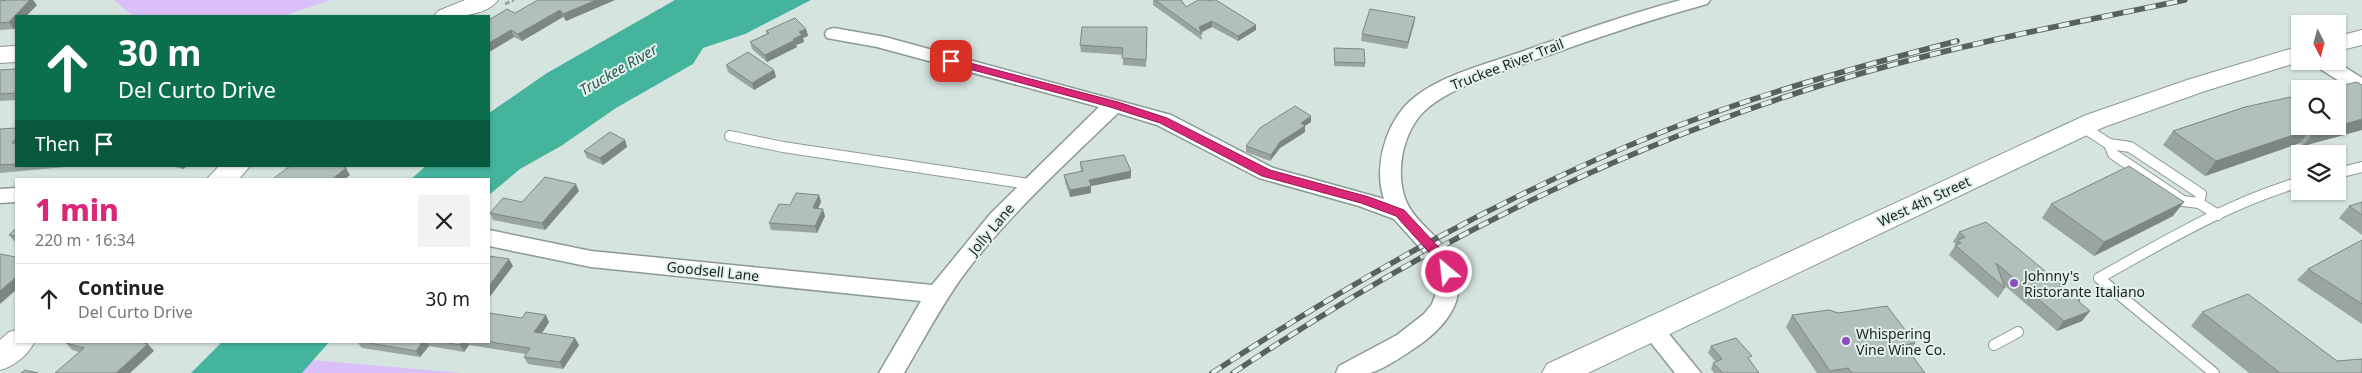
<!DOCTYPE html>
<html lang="en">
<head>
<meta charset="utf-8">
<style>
	body { margin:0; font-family:"Noto Sans",sans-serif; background:#f2f2f2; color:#222; height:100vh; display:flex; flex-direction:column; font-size:19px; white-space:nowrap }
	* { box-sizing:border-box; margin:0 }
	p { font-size:16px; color:#767676 }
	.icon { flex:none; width:28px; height:28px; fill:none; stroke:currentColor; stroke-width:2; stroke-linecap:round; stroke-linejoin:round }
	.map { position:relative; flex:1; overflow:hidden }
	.drawer { position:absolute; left:15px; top:178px; width:475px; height:165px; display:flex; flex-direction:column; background:#fff; border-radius:0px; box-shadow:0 1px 4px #0004 }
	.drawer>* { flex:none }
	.hud { position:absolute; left:15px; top:15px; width:475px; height:152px; border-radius:0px; box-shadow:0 1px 4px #0004; background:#0b6e4f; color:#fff; overflow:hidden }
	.needle { width:32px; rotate:174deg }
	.controls { position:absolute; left:2291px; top:15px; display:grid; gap:10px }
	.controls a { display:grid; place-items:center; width:55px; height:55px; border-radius:0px; background:#fff; box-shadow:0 1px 4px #0004; font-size:25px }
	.pin { position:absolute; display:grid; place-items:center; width:42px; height:42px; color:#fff; margin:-21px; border-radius:10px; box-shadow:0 2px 8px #0006 }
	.me { position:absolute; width:55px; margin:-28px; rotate:332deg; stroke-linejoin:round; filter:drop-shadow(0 0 4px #0008) }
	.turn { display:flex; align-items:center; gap:18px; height:105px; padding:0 20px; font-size:22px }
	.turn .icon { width:65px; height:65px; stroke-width:2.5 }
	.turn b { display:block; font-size:35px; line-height:42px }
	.then { display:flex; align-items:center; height:48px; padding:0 20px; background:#0003; gap:10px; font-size:19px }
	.round { display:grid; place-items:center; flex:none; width:52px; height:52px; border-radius:0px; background:#f2f2f2 }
	.overview { display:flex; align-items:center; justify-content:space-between; height:85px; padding:0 20px }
	h1 { font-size:30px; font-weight:800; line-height:38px; color:#db2777 }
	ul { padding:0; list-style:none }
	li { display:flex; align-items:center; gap:15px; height:70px; padding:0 20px; border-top:1px solid #e0e0e0 }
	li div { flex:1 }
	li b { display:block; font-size:19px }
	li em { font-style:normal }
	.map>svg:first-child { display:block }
	.green { fill:#dabff8 }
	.water { fill:#44b59c }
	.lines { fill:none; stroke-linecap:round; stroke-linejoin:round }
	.lane-casing { stroke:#8c9995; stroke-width:12 }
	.street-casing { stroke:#8c9995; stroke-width:3 }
	.secondary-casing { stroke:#8c9995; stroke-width:2 }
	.path { stroke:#98a39f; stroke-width:3; stroke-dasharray:5 2.5; stroke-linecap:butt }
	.lane { stroke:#fff; stroke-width:10 }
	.street { fill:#fff; fill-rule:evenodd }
	.secondary { fill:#fff; fill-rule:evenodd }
	.rail-casing { stroke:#59615f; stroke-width:5.5 }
	.rail { stroke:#e3f1ec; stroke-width:4; stroke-dasharray:11; stroke-linecap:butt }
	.wall { fill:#99a5a2 }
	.shaded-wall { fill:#7d8684 }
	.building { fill:#b2c0bc; stroke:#7d8684 }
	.route { fill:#db2777; stroke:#8e194d }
	.poi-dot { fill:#8b4cc1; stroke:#e3f1ec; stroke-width:2 }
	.labels { text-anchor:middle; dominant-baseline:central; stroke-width:4; stroke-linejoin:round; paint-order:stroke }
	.street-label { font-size:14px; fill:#1b201f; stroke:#e3f1ec }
	.poi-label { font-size:14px; fill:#1b201f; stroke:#e3f1ec; text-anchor:start }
	.water-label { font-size:15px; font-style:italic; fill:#29584d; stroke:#e3f1ec }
</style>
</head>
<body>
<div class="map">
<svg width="2362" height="373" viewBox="0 0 2362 373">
	<rect width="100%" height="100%" fill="#d6e4df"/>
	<g class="green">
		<polygon points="114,0 331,0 283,16 133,16"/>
		<polygon points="313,360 461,373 302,373"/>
	</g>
	<g class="water">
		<polygon points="675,0 811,0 745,34 703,48 693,64 616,108 561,146 520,169 489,195 489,179 411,179 426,166 489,166 489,113 547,73"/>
		<polygon points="223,341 330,341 302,373 191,373"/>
	</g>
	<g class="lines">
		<defs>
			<g id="lane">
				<polyline points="2083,127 2109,144 2130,147 2201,194 2199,203"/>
				<polyline points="730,136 783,147 1029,184"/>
				<polyline points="2109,144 2113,154 2183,201 2199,203 2218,215"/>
				<polyline points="2338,173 2362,167"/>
				<polyline points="1994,345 2018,332"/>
				<path d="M2214,373l-115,-95c65,-36 129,-75 201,-96"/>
			</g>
			<g id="street">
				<path d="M1681,0h29l-3,4c-59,16 -117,36 -175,57 -33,12 -97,30 -116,60 -16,23 -21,61 -7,86 9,16 25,26 35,40 29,37 12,71 -22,96 -13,9 -37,26 -52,30 -10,0 -24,0 -34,0l3,-7 58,-31 27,-21 8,-10 3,-8 2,-16 -4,-14 -12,-17 -27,-30 -35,-13 -100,-28 -102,-53 -39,-12c-53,51 -108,101 -153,160 -23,31 -41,66 -61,100h-25l42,-72 -330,-34 -102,-21v-16l102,21 341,34 59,-72 108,-106 -222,-60 -50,-9 -2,-4 2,-4 7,-2 51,9 286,78 102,53 111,31c-10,-30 0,-69 21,-93 26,-28 78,-41 113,-53 54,-19 107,-38 163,-53z"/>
				<polygon points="2312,61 2335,61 2362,78 2362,93 2355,91 2314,65"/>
				<polygon points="16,188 16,202 0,203 0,189"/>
				<polygon points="1652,320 1660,323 1701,373 1675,373 1640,329 1644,323"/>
			</g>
			<g id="secondary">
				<path d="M465,0h33c-12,17 -46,17 -64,16l4,-5z"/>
				<polygon points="2362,30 2362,45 2338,51 2338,36"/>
				<polygon points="16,46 16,62 0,63 0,47"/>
				<polygon points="2300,46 2300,61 2302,61 2205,91 2104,127 1588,373 1542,373 1547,364 2086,115 2187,80"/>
				<polygon points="219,166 250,166 239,179 207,179"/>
				<path d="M16,330v11h19c-7,14 -20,25 -35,29v-30l9,-8z"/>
			</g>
		</defs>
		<use href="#lane" class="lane-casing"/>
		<use href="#street" class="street-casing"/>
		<use href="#secondary" class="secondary-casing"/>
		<polyline class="path" points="505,4 514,0"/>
		<use href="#lane" class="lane"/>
		<use href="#street" class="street"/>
		<use href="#secondary" class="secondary"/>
		<defs>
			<g id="rail">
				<path d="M1212,373c144,-94 290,-177 450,-241 96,-38 195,-65 295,-91"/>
				<path d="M1233,373c185,-124 376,-222 589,-288 119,-37 241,-60 363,-85"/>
			</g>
		</defs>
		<use href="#rail" class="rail-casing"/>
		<use href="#rail" class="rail"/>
	</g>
	<g class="wall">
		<polygon points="615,0 566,21 563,17 522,41 514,37 489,52 489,20 515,13"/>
		<polygon points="1153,0 1181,0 1186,7 1256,30 1238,41 1212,27 1201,32 1202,40 1153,5"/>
		<polygon points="0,1 37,5 14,29 0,30"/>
		<polygon points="1415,17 1407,49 1361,41 1362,34"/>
		<polygon points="806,29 808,36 803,38 804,42 796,45 797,47 767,62 752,49 750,42 767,34 766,31"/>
		<polygon points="1147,34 1146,67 1123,65 1123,55 1081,52 1080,45"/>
		<polygon points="1334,48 1365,63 1365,67 1334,66"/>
		<polygon points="726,65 774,70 776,77 754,90 728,72"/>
		<polygon points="16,69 16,100 0,101 0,70"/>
		<polygon points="2362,85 2362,130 2303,146 2300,143 2205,176 2163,145 2173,131"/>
		<polygon points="1311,116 1311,122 1305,126 1305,132 1280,148 1270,161 1246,152 1246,146"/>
		<polygon points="16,128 16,166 75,166 0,173 0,129"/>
		<polygon points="625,140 627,147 603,165 587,158 584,151"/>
		<polygon points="1080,162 1131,178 1091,186 1091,193 1070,197 1065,182 1064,175 1081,172"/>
		<polygon points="171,166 187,166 183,169"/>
		<polygon points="579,191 545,230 493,220 490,213 522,202"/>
		<polygon points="819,195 821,202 818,208 825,216 817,233 771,230 769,223 790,205"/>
		<polygon points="2362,202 2362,235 2339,218 2349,206"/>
		<polygon points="2051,204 2173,216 2094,256 2042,218"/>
		<polygon points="16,228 16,242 15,242 9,235"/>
		<polygon points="1959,232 2080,300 2079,302 2090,311 2082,321 2057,331 2004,285 2005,288 1998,298 1949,255 1956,244 1953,242"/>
		<polygon points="2362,240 2362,324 2297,280 2308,269"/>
		<polygon points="2202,312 2337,361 2362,373 2249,373 2191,326"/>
		<polygon points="1792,315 1915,343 1910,352 1925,373 1817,373 1786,327"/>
		<polygon points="549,322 542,333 579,345 563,369 528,364 524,357 526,354 469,345 464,352 429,346 420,357 362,348 357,342 489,341"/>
		<polygon points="147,341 145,343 154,351 79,352 72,350 66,343"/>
		<polygon points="1711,346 1750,360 1759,373 1714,373 1711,369 1713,363 1716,362 1708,353"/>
	</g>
	<g class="shaded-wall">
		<polygon points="30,0 33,0 37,5 26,16 16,16 16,27 14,29 9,22"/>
		<polygon points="596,0 615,0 566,21 563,14"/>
		<polygon points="560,10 563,17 522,41 518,34"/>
		<polygon points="1415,17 1414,24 1407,49 1408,42"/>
		<polygon points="1212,21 1212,27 1200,33 1199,27"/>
		<polygon points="1256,25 1256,30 1238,41 1238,36"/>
		<polygon points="806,29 808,36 803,38 804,42 796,45 797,47 767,62 765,55 793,39 799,32"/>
		<polygon points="511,30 514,37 489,52 489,43"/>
		<polygon points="774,70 776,77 754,90 752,83"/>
		<polygon points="1311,116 1311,122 1300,129 1301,123"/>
		<polygon points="2362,119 2362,130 2303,146 2314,132"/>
		<polygon points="1305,126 1305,132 1280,148 1270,161 1271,155 1280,142"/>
		<polygon points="2311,129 2300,143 2205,176 2216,161"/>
		<polygon points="625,140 627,147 603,165 600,158"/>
		<polygon points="181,166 187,166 183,169"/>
		<polygon points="346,168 350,175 345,179 332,179"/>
		<polygon points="1131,171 1131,178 1091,186 1091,193 1070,197 1070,190 1089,180"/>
		<polygon points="576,184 579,191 545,230 542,223"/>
		<polygon points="819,195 821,202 815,215 813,208"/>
		<polygon points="2184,202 2173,216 2094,256 2104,242"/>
		<polygon points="823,209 825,216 817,233 815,226"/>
		<polygon points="509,259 513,266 489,298 489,286"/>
		<polygon points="15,278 16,279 16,290 0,304 0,291"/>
		<polygon points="2090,311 2082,321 2057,331 2064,321"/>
		<polygon points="546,315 549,322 538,339 534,332"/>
		<polygon points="575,338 579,345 563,369 560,362"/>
		<polygon points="423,341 426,341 429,346 420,357 416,351"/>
		<polygon points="463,341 467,341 469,345 464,352 460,345"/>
		<polygon points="148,344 154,351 130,373 116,373"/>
	</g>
	<g class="building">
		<polygon points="7,0 30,0 9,22 0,23 0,1"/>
		<polygon points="538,0 596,0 563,14 560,10 518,34 511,30 489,43 489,20 507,9 515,13"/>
		<polygon points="1155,0 1181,0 1186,7 1198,0 1207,0 1210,1 1212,0 1216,0 1256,25 1238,36 1212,21 1199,27 1202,34"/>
		<polygon points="1370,9 1415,17 1408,42 1362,34"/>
		<polygon points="795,18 806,29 799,32 802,35 793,39 795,40 765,55 750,42 769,33 766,31"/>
		<polygon points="1082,27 1147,27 1146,60 1122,58 1123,48 1080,45"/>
		<polygon points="1334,48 1364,49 1365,63 1335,62"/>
		<polygon points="748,52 774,70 752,83 726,65"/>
		<polygon points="16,69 16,93 0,94 0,70"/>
		<polygon points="2357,82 2362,85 2362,119 2338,126 2338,89 2326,89"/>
		<polygon points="2300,95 2300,126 2335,126 2314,132 2311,129 2216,161 2173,131 2245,107"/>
		<polygon points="1295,106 1311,116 1301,123 1305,126 1280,142 1271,155 1246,146 1260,128"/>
		<polygon points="16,128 16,138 12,143 16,143 16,164 0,165 0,129"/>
		<polygon points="610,132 625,140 600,158 584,151"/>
		<polygon points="1124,155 1131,171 1089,180 1091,186 1070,190 1064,175 1083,171 1080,162"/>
		<polygon points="290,166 341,166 346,168 332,179 277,179 274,178"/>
		<polygon points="2129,166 2184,202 2104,242 2051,204"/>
		<polygon points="545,177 576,184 542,223 490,213 503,198 522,202"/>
		<polygon points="796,193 819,195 813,208 823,209 815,226 769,223 779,204 790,205"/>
		<polygon points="2362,202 2362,215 2349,206"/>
		<polygon points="1986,222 2080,300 2078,301 2090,311 2064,321 1996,263 2005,288 1955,245 1961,243 1958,240 1965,237 1959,232"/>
		<polygon points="16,228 16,236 9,235"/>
		<polygon points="2362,240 2362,304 2308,269"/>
		<polygon points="0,254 16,257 16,279 15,278 0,291"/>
		<polygon points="489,256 509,259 489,286"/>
		<polygon points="2248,294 2337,361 2362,359 2362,373 2280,373 2202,312"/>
		<polygon points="1887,306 1915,343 1904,345 1925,373 1852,373 1848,368 1830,371 1792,315 1829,310 1838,313"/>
		<polygon points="526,312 546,315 534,332 575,338 560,362 524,357 530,348 484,341 489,341 489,313 522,318"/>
		<polygon points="1736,338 1752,356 1748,358 1759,373 1723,373 1713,363 1722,359 1711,346"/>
		<polygon points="68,341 138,341 148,344 116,373 55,373 84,348 66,343"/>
		<polygon points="357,341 423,341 416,351"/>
		<polygon points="437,341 463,341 460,345"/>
		<polygon points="25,370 38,373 21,373"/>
	</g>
	<polygon class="route" points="951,58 1118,102 1167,118 1270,170 1369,197 1404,210 1444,253 1453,272 1451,275 1443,275 1435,259 1396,216 1361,203 1262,176 1160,123 1110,107 947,63 946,61"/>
	<g class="poi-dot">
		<circle cx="2014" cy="283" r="5"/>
		<circle cx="1846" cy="341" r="5"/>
	</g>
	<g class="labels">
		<g class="street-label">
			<text transform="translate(1507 64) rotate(-21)">Truckee River Trail</text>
			<text transform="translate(1924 201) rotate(-25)">West 4th Street</text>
			<text transform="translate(991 229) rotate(-50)">Jolly Lane</text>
			<text transform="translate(713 271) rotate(6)">Goodsell Lane</text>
		</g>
		<g class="poi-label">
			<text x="2024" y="275">Johnny's<tspan x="2024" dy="16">Ristorante Italiano</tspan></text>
			<text x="1856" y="333">Whispering<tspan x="1856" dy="16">Vine Wine Co.</tspan></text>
		</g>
		<g class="water-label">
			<text transform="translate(618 69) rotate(-30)">Truckee River</text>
		</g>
	</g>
</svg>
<div class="controls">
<a><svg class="needle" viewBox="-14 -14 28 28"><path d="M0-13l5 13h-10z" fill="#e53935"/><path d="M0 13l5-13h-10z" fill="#767676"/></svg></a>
<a><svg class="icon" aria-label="search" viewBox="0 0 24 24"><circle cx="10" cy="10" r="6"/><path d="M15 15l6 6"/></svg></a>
<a><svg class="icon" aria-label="layers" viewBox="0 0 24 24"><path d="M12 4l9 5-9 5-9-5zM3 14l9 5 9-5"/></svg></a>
</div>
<div class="pin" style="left:951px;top:61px;background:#d93025"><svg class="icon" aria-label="arrive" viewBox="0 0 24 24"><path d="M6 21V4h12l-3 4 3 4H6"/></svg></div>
<svg class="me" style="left:1447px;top:272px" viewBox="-20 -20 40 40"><circle r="17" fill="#db2777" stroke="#fff" stroke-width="3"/><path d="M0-11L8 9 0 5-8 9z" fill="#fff"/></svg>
<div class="hud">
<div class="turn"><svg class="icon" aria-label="ahead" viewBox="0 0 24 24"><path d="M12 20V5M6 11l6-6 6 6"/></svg><div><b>30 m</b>Del Curto Drive</div></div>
<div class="then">Then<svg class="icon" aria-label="arrive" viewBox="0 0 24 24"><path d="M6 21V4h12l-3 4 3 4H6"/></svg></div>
</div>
<section class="drawer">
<div class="overview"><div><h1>1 min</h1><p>220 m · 16:34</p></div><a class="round"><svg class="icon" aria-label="close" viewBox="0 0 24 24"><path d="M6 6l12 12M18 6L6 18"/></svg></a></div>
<ul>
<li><svg class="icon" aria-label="ahead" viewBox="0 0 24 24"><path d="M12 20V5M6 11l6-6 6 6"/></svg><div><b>Continue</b><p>Del Curto Drive</p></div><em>30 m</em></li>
</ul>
</section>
</div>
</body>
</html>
